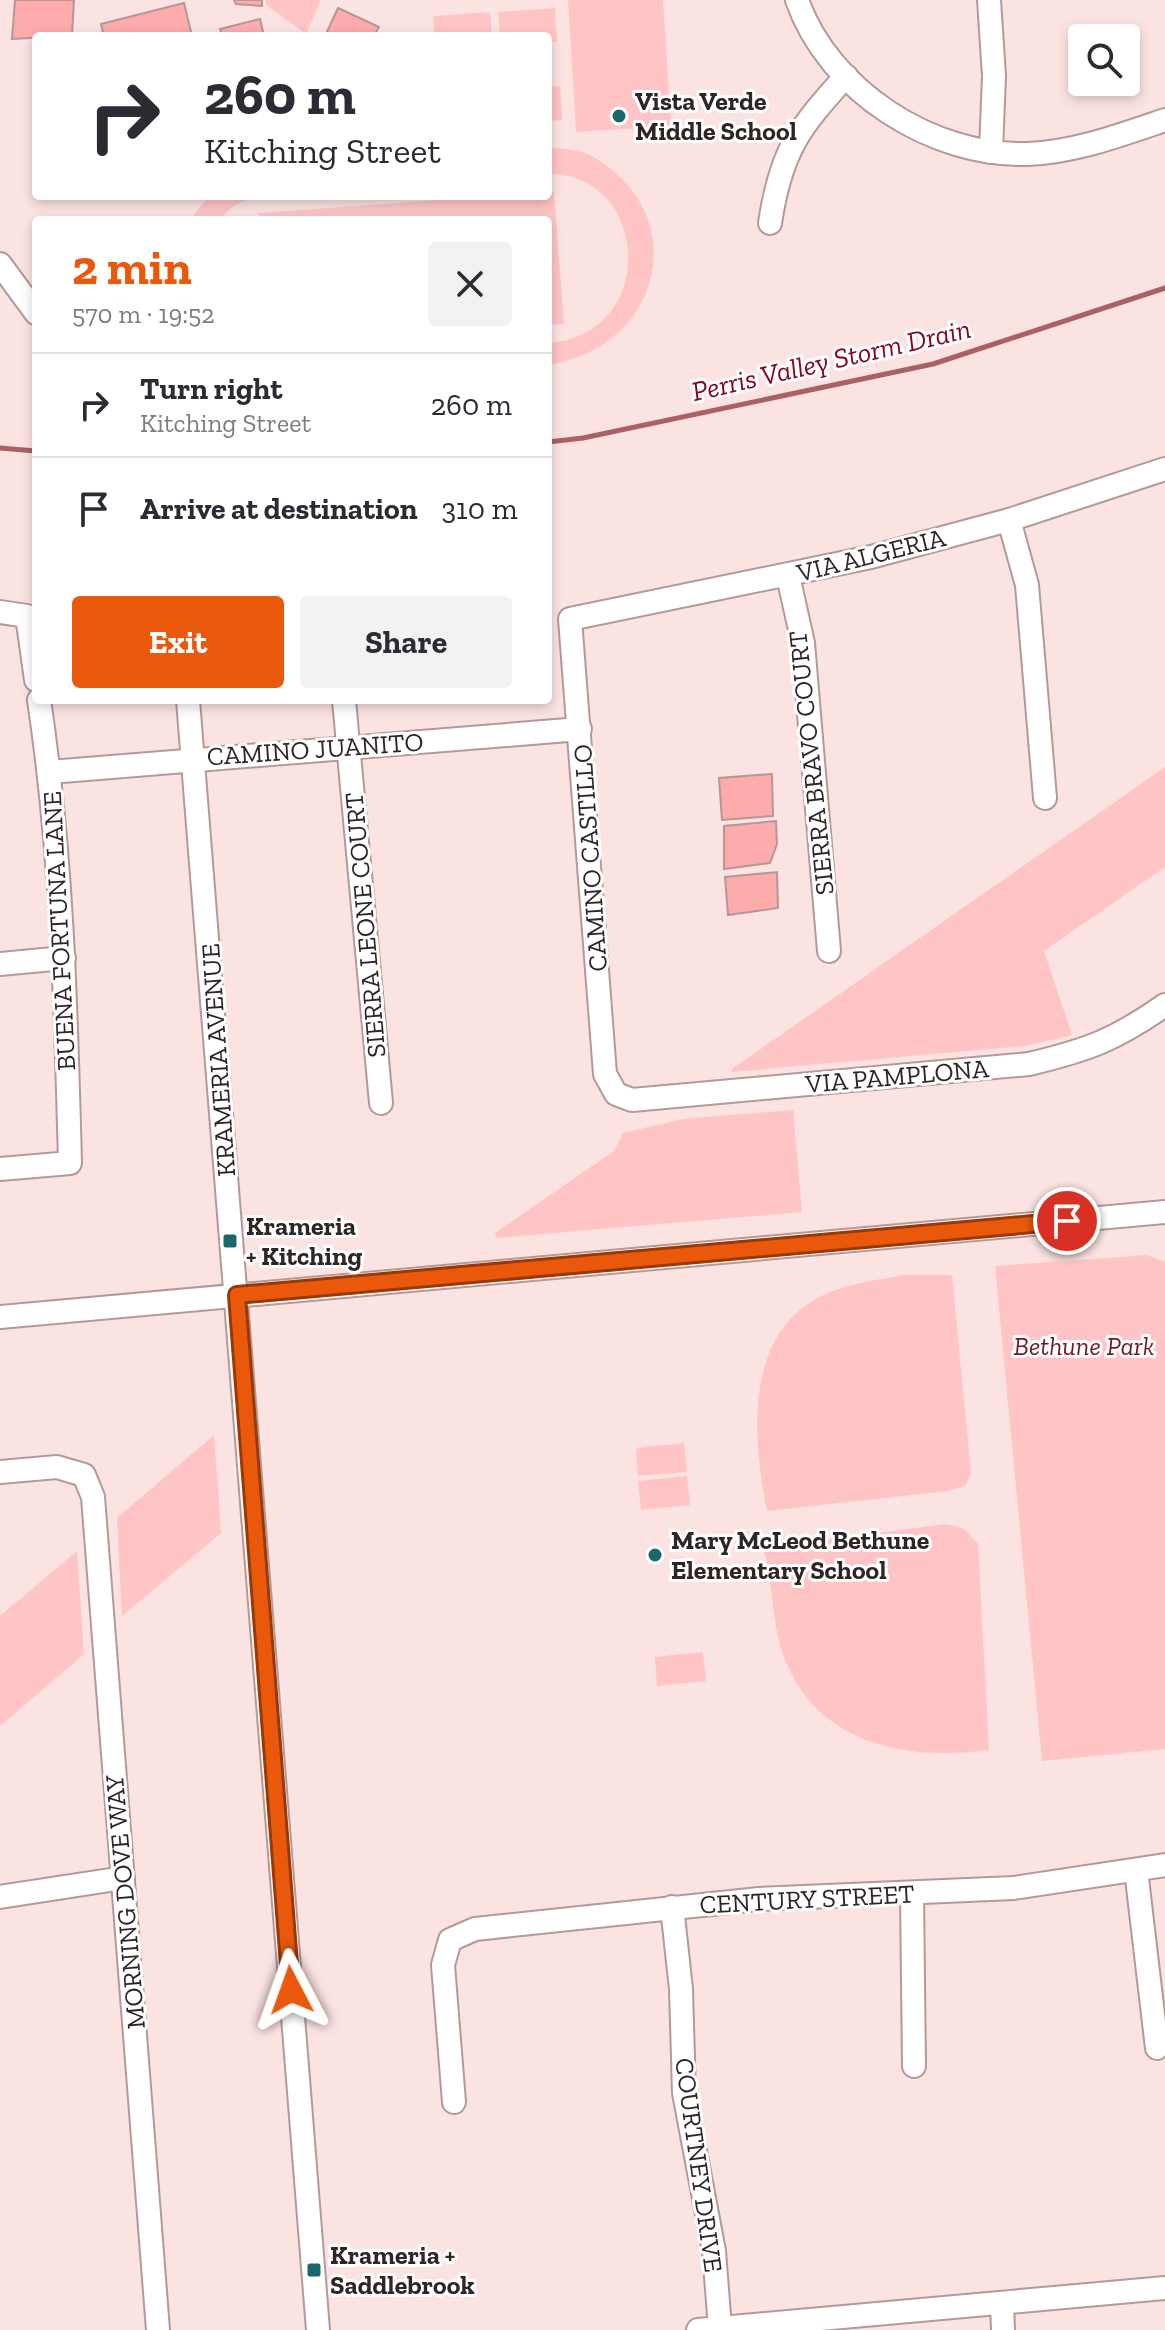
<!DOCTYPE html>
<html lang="en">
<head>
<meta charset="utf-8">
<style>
	body { margin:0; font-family:"Zilla Slab",serif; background:#f2f2f3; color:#2b2b33; height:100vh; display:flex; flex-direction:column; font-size:30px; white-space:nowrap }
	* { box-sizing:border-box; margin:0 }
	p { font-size:26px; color:#7c7c81 }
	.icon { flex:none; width:44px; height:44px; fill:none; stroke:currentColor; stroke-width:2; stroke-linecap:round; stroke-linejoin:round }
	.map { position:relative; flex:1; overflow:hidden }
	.details { position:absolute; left:32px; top:216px; width:520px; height:488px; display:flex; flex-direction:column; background:#fff; border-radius:8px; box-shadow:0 4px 12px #0003 }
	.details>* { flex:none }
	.top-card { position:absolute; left:32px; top:32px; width:520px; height:168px; border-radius:8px; box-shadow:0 4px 12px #0003; background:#fff; color:#2b2b33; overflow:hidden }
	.tools { position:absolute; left:1068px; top:24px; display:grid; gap:16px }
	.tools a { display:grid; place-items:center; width:72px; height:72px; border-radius:8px; background:#fff; box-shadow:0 4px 12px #0003; font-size:40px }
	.pin { position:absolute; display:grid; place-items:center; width:68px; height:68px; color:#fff; margin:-34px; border:4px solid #fff; border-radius:50%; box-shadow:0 2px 8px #0007 }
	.me { position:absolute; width:88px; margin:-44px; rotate:356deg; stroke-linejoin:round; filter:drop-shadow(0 0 6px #0008) }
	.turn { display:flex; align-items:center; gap:28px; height:168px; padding:0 40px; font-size:36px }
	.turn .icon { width:104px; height:104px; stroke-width:2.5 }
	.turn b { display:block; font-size:56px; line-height:68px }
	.round { display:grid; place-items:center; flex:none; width:84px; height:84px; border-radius:8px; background:#f2f2f3 }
	.summary { display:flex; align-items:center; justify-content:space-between; height:136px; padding:0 40px }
	h1 { font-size:48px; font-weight:800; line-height:60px; color:#ea580c }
	.cta { display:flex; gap:16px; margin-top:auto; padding:16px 40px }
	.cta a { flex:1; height:92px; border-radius:8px; background:#ea580c; color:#fff; font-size:32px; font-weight:800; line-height:92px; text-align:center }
	.cta a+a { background:#f2f2f3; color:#2b2b33 }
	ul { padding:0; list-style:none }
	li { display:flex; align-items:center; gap:24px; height:104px; padding:0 40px; border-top:2px solid #e1e1e2 }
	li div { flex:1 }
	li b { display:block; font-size:30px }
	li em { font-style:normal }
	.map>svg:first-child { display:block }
	.green { fill:#ffc5c6 }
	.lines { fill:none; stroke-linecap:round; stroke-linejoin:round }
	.stream { stroke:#a96163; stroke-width:5 }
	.building { fill:#feabac; stroke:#b49797; stroke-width:2 }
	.minor-casing { stroke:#b59999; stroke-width:26 }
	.minor { stroke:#fff; stroke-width:22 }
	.route-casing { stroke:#983908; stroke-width:20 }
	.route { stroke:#ea580c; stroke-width:14 }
	.poi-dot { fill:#1a686a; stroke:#fff; stroke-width:3 }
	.labels { text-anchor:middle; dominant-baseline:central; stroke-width:6; stroke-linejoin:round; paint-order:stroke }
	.poi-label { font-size:26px; font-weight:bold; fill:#302525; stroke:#fff; text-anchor:start }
	.street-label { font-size:26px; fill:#302525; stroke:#fff }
	.park-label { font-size:26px; font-style:italic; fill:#711825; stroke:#fff }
	.water-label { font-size:28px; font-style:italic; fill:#840624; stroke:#fff }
</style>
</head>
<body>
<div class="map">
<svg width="1165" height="2330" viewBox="0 0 1165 2330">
	<rect width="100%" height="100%" fill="#fbe3e2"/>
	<g class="green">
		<polygon points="266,0 321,0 306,34 266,5"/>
		<polygon points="568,0 663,0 671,126 576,132"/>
		<polygon points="555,8 557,42 548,42 548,36 500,36 498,12"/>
		<polygon points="490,12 492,36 435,36 433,16"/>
		<polygon points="560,86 562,120 548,121 548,87"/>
		<path d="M548,147c12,2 31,2 42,8 104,57 74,192 -42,210v-22c111,-8 103,-170 0,-169z"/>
		<polygon points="548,192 554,192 564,324 548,325 548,220 260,220 259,213 495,196 548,196"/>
		<polygon points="209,196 258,196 235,205 218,220 190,220"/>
		<polygon points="1165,767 1165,867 1044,951 1072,1035 1025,1046 732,1072 732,1069"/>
		<polygon points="793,1110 802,1212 496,1238 495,1233 614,1151 623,1133 683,1119"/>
		<polygon points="1147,1255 1165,1262 1165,1749 1042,1761 995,1266"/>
		<path d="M904,1275h48l19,198 -5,12 -18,6 -181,20c-13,-66 -24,-166 44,-209 28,-18 61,-21 93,-27z"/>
		<polygon points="214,1435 221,1533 122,1616 117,1518"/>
		<polygon points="684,1443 687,1472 638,1476 636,1448"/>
		<polygon points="687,1476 690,1505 641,1510 638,1481"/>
		<path d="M946,1524l17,4 15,16 11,206c-82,11 -172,-5 -205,-93 -13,-35 -10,-73 -21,-109z"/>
		<polygon points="77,1551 84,1654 0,1726 0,1616"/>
		<polygon points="703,1652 706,1681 657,1686 655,1657"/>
	</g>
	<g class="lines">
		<g class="stream">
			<polyline points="548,442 583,438 933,364 1165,288"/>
			<polyline points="0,448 36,451"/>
		</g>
	</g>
	<g class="building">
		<polygon points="15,0 74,0 72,36 12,39"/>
		<polygon points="234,0 262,0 262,6 236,4"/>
		<polygon points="184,3 192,36 94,36 103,32 101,24"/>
		<polygon points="338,8 379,27 374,36 325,36"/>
		<polygon points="260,19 264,36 222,36 220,29"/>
		<polygon points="772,774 773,816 722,820 719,778"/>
		<polygon points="776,821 777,844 770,863 724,869 724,826"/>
		<polygon points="777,872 778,908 728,915 725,877"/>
	</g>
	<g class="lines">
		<defs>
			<g id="minor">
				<path d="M797,0c32,91 135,157 231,154 47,-2 93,-19 137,-34"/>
				<polyline points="989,0 994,76 991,152"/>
				<path d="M770,223c11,-72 28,-94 76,-147"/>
				<polyline points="0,264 36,313"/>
				<path d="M1165,469l-156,51 -138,37 -301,62 35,455 11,20 16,6 397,-36c59,-14 86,-24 136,-59"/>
				<polyline points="1009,520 1027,585 1045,798"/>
				<polyline points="788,576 803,643 829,951"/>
				<polyline points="0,612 27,616 36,680"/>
				<polyline points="188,700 318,2330"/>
				<polyline points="344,700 381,1103"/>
				<polyline points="50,772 580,729"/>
				<polyline points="0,964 64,958"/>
				<path d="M0,1169l70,-6c-4,-155 -8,-310 -31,-463"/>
				<polyline points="0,1317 1165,1212"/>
				<polyline points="0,1472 57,1467 84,1475 93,1497 158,2330"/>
				<polyline points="1136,1870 1157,2048"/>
				<polyline points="912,1893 914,2066"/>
				<polyline points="0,1897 123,1878"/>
				<polyline points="672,1907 681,1989 684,2093 714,2251 720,2328"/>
				<polyline points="454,2102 443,1965 450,1940 475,1929 759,1899 1014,1888 1165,1865"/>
				<polyline points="1002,2303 1003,2330"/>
				<polyline points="698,2330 1165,2288"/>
			</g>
		</defs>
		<use href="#minor" class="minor-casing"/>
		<use href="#minor" class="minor"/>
	</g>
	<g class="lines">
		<defs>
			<polyline id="route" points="291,1990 237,1295 1067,1221"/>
		</defs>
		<use href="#route" class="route-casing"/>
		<use href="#route" class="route"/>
	</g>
	<g class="poi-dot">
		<circle cx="619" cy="116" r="8"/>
		<rect x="222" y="1233" width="16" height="16" rx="4"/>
		<circle cx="655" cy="1555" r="8"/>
		<rect x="306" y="2262" width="16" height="16" rx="4"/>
	</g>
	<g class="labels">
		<g class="poi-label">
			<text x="635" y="101">Vista Verde<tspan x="635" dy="30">Middle School</tspan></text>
			<text x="246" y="1226">Krameria<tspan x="246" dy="30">+ Kitching</tspan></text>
			<text x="671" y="1540">Mary McLeod Bethune<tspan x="671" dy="30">Elementary School</tspan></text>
			<text x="330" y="2255">Krameria +<tspan x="330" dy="30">Saddlebrook</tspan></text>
		</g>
		<g class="street-label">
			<text transform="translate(871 555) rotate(-14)">VIA ALGERIA</text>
			<text transform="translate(315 749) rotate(-4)">CAMINO JUANITO</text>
			<text transform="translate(811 763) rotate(-96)">SIERRA BRAVO COURT</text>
			<text transform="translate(590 858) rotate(-94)">CAMINO CASTILLO</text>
			<text transform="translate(365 925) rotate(-95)">SIERRA LEONE COURT</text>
			<text transform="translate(59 931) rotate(-93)">BUENA FORTUNA LANE</text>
			<text transform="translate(218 1060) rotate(-94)">KRAMERIA AVENUE</text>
			<text transform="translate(897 1076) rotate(-5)">VIA PAMPLONA</text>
			<text transform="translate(807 1899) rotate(-3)">CENTURY STREET</text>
			<text transform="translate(125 1902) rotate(-95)">MORNING DOVE WAY</text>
			<text transform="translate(699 2165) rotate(82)">COURTNEY DRIVE</text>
		</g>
		<g class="park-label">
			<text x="1084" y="1346">Bethune Park</text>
		</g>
		<g class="water-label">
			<text transform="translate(831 360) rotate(-13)">Perris Valley Storm Drain</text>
		</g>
	</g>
</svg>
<div class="tools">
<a><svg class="icon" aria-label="search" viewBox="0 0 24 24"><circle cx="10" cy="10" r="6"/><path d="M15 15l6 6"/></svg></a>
</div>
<div class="pin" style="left:1067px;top:1221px;background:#d93025"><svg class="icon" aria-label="arrive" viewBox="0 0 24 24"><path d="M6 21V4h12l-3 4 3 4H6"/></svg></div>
<svg class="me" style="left:291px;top:1990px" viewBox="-20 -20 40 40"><path d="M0-17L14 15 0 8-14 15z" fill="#ea580c" stroke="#fff" stroke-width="4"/></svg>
<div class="top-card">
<div class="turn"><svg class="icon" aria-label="right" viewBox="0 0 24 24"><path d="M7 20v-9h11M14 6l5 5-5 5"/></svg><div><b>260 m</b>Kitching Street</div></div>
</div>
<section class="details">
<div class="summary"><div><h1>2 min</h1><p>570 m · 19:52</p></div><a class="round"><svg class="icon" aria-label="close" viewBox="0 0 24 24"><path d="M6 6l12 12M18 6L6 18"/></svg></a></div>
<ul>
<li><svg class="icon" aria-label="right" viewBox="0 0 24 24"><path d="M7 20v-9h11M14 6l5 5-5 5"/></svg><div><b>Turn right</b><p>Kitching Street</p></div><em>260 m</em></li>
<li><svg class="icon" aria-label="arrive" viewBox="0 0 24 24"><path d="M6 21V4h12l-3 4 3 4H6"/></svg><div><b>Arrive at destination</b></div><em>310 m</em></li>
</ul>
<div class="cta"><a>Exit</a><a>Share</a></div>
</section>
</div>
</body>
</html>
